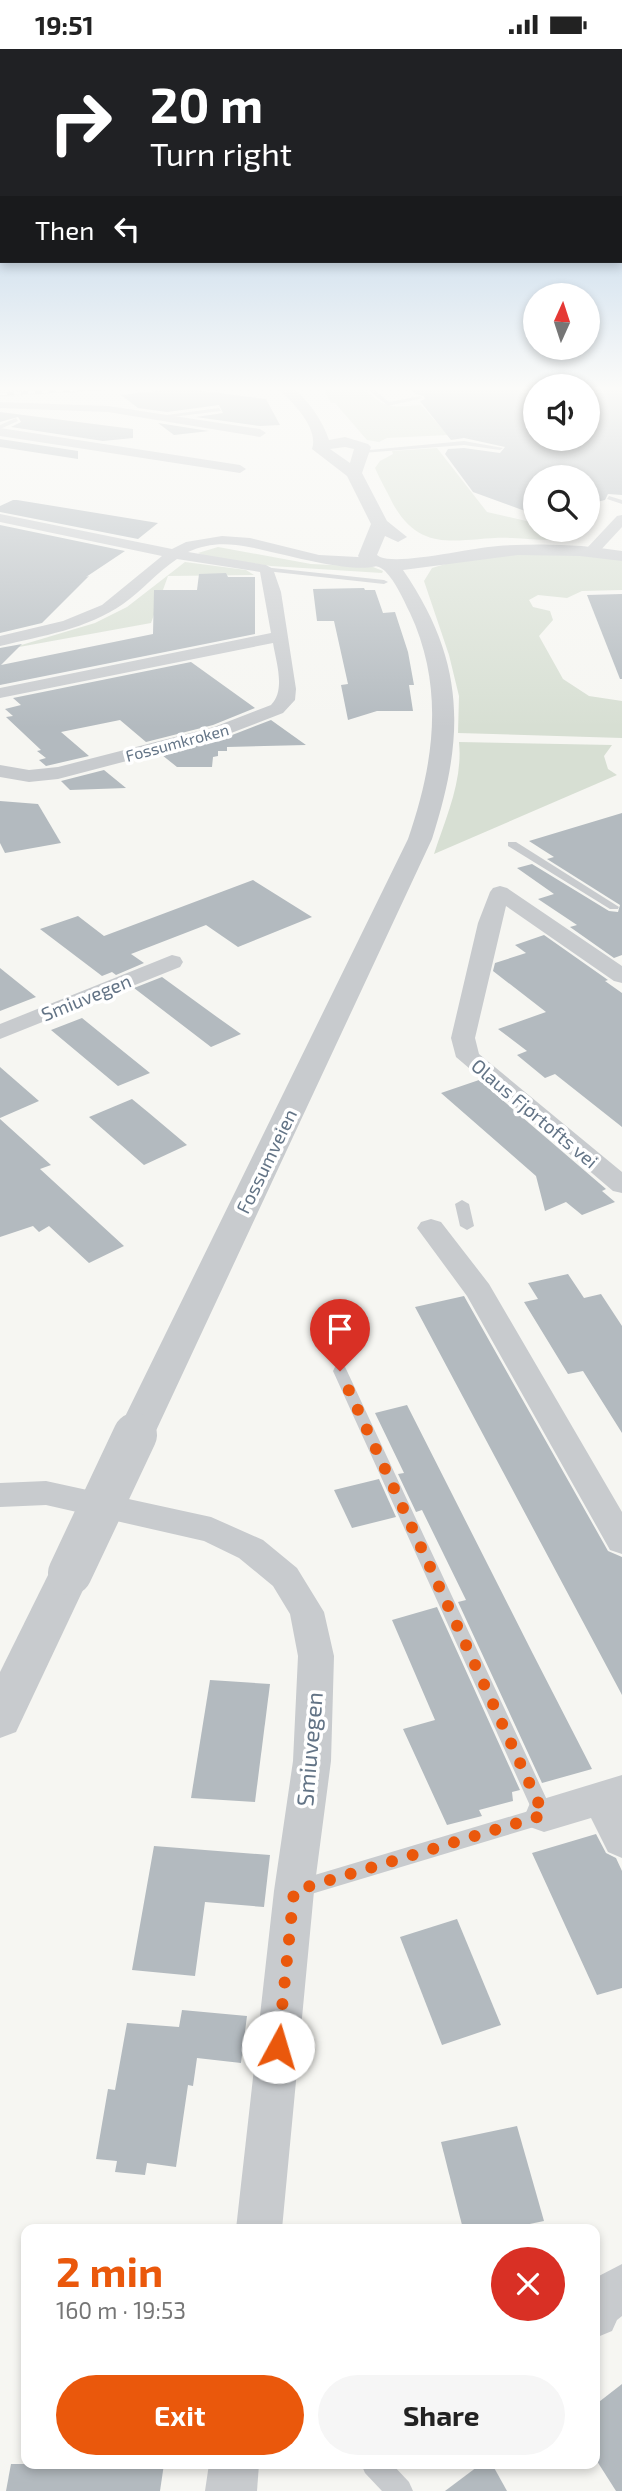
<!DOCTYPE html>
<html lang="en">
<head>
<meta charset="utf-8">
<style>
	body { margin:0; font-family:"Exo 2",sans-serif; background:#f6f6f6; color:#222; height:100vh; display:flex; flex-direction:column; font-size:26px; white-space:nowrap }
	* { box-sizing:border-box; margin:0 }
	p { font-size:23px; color:#767676 }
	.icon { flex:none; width:38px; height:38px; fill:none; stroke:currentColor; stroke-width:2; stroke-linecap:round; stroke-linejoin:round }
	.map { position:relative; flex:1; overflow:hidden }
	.drawer { position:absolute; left:21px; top:2175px; width:579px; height:245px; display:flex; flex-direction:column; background:#fff; border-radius:14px; box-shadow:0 4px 10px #0003 }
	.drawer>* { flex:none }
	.hud { position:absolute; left:0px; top:0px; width:623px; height:214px; box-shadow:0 4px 10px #0003; background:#202124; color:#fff; overflow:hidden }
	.needle { width:46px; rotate:3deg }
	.controls { position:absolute; left:523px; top:234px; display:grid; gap:14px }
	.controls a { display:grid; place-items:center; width:77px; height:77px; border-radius:50%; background:#fff; box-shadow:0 4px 10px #0003; font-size:35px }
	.pin { position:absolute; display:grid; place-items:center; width:60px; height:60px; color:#fff; margin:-72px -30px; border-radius:50% 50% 50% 0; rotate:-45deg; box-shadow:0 0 7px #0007 }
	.pin .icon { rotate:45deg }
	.me { position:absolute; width:77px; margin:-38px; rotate:6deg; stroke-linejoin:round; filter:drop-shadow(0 0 5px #0008) }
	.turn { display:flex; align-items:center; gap:24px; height:147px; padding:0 35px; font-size:32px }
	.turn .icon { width:91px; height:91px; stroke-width:2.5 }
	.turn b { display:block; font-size:49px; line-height:60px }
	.then { display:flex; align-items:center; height:66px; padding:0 35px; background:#0003; gap:14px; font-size:26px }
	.round { display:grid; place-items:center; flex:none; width:74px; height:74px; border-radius:37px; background:#f6f6f6 }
	.head { display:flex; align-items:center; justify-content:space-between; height:119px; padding:0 35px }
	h1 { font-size:42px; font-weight:700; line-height:52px; color:#ea580c }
	.action { display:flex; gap:14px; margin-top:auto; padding:14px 35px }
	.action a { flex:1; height:80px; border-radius:42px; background:#ea580c; color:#fff; font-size:28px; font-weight:700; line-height:80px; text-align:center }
	.action a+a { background:#f6f6f6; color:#222 }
	.status { display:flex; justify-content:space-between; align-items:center; height:49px; padding:0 35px; background:#fff; direction:ltr }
	.status svg { height:19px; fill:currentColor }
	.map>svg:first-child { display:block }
	.built { fill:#e7e8e6 }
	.green { fill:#d7dfd3 }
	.building { fill:#b3babf }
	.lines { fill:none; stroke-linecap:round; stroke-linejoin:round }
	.service { fill:#c8cbce; fill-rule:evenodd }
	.minor { fill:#c8cbce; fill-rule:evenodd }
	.tertiary { fill:#c8cbce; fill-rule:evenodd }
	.rail-casing { stroke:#a7acb2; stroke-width:3.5 }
	.rail { stroke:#fff; stroke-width:2.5; stroke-dasharray:7; stroke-linecap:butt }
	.tertiary-bridge { stroke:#c8cbce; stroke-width:44 }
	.route { stroke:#ea580c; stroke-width:12; stroke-dasharray:0 21.6 }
	.labels { text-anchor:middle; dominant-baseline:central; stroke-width:7; stroke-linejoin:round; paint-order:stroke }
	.far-street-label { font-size:16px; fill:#637486; stroke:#fff }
	.street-label { font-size:19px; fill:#637486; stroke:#fff }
	.near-street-label { font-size:23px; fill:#637486; stroke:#fff }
</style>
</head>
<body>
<div class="status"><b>19:51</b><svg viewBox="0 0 49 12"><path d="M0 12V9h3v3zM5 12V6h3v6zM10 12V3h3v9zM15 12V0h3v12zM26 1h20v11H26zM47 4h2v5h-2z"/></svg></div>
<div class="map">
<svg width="622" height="2442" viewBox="0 0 622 2442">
	<rect width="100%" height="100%" fill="#f6f6f2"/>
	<polygon class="built" points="85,337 176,337 0,348 0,340"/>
	<g class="green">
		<path d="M327,339l38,2c22,20 28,17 56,15l27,30 -61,3 -8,4 -12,-2 -32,-37h-4l-6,-10z"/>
		<path d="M437,399l50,64 48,11 1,7h29l18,6c-20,7 -49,3 -71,2 -50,-2 -90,20 -120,-36 -5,-11 -12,-22 -17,-34l5,-7 13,-7 -1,-3z"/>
		<polygon points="218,498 311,515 373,518 383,522 382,524 271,517 207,508 198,504"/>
		<polygon points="567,503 622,511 622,541 582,542 567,549 538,546 529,551 533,558 550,562 553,571 539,587 563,630 589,647 622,652 622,689 458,684 459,647 449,606 424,532 432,519 469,508"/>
		<polygon points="185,513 246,521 254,526 168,527 151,574 8,600 95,574 127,558"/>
		<path d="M459,693l153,3 -8,11 4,13 9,6 -183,79c12,-37 29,-73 25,-112z"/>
	</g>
	<g class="building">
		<polygon points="408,337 536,337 536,390 588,390 588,337 622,337 622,446 608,445 605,451 588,455 588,429 536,429 536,466 473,443 445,405 448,400 464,399 500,404 505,398 464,389 451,391 420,352 425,350 424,347 415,345"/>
		<polygon points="180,339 266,350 280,376 260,377 196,368 223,364 219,356 167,363 138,359 121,346"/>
		<polygon points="0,363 133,380 133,389 103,392 11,378 21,373 18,368 0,373"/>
		<polygon points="158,374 209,382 174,386"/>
		<polygon points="0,390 78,402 78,410 0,398"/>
		<polygon points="13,451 17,451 158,474 138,490 0,463 0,457"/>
		<polygon points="0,476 125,502 86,528 89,527 42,574 0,584"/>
		<polygon points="226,524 228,528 255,528 255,585 0,636 0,599 22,595 1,616 153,585 154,541 197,541 199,525"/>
		<polygon points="364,539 365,541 375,541 383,564 395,563 408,603 414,636 409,636 413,662 377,662 348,671 341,636 348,635 334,572 317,572 313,540"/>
		<polygon points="622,545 622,630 620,630 587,546"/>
		<polygon points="191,613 255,659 213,676 146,693 120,671 61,683 89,707 46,717 39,711 46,709 37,702 41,701 6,668 13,667 5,660 21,656 13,649"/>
		<polygon points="271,671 306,696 227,698 227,702 218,702 218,707 213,708 212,718 177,718 162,706 227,688"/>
		<polygon points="104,721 126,739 70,741 61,732"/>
		<polygon points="0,752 38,755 61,794 5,804 0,794"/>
		<polygon points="622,764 622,906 614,909 570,878 577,876 538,850 554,845 517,819 532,815 609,862 618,863 620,856 547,810 554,808 529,792"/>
		<polygon points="253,831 312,868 238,898 206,876 131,905 144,914 116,926 112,923 102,927 40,880 78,867 104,887"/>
		<polygon points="544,886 608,931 605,932 622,944 622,1078 555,1025 545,1029 517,1006 527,1002 498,980 546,963 493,922 495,914 526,904 515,896"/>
		<polygon points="0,919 36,948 0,962"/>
		<polygon points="162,928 217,968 241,985 211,998 134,939"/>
		<polygon points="82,969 98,982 150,1024 118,1037 51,981"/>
		<polygon points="0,1018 39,1052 0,1069"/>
		<polygon points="479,1031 606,1140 602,1142 615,1153 582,1166 566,1153 545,1162 536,1127 441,1044"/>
		<polygon points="132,1050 149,1064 187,1096 144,1116 89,1068"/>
		<polygon points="0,1070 51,1116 40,1120 124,1197 89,1214 49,1177 39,1183 33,1177 0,1188"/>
		<polygon points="568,1225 584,1249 601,1245 622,1277 622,1384 583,1322 568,1325 524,1253 538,1250 528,1234"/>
		<polygon points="464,1247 608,1502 622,1508 622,1646 415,1258"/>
		<polygon points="407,1356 533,1605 592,1720 542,1734 458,1553 466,1551 422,1461 416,1463 398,1425 404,1424 375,1364"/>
		<polygon points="379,1430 396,1468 352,1479 334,1441"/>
		<polygon points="437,1558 520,1741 512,1743 513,1752 479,1761 482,1767 447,1776 403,1680 435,1671 392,1571"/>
		<polygon points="210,1631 270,1635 255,1753 191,1749"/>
		<polygon points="596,1785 606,1804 616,1809 622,1822 622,1939 597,1946 532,1804"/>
		<polygon points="154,1797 270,1806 264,1858 205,1853 195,1927 132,1921"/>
		<polygon points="457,1870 501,1976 442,1996 400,1888"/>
		<polygon points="182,1961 247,1967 241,2014 197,2009 193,2037 188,2036 176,2118 147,2114 145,2126 115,2123 117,2112 96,2110 108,2040 115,2041 127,1974 179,1978"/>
		<polygon points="517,2077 544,2172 506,2180 463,2180 441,2093"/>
		<polygon points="622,2335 622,2442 616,2442 595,2409 595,2356"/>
		<polygon points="11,2415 164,2415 160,2442 6,2442"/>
		<polygon points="481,2415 492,2415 507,2442 445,2442"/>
	</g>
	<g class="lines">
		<g class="service">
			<polygon points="364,337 370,337 389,353 420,347 423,349 388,357"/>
			<polygon points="219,359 221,362 155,370 152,368"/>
			<polygon points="16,369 18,372 0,380 0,376"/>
			<polygon points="464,392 503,399 500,401 464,396 362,404 359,402"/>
			<polygon points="609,447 622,451 622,455 607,450"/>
			<polygon points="263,518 384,531 388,533 384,535 266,522 262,520"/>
			<polygon points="508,793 516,793 619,858 618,860 610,860 508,797"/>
			<polygon points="462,1151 469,1155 474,1177 467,1181 460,1177 455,1155"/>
			<polygon points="340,1317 345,1318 347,1322 554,1766 551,1772 544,1775 298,1849 291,1847 288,1840 291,1833 298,1831 532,1761 333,1322 335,1318"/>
			<polygon points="361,2415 392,2415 409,2433 413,2442 382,2442 365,2424"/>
		</g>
		<g class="minor">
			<polygon points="0,353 108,357 260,380 266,384 260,388 108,363 0,359"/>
			<polygon points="0,379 240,416 246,420 240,424 0,387"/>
			<path d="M0,465l172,35 14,-7 36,-6 28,2 69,17 58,3 7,4c-20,19 -119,-15 -148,-17 -17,-2 -33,0 -48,7l78,13 7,4 8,23 15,97 -1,11 -12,13 -57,22 -168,44 -29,3 -29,-5v-12l29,5 29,-3 156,-40 57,-22c15,-15 5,-43 2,-62l-273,55v-10l271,-55 -11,-61 -83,-13c-20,13 -35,32 -54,45 -36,25 -81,32 -123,42v-10l63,-15 39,-16 60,-49 -162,-34z"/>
			<polygon points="622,466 622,478 597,505 587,505 585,502 587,499 617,467"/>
			<polygon points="500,837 507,839 622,917 622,934 614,932 506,857 475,989 479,1005 622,1123 622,1144 613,1142 456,1008 451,989 478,874 490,843 493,839"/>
			<polygon points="172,906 180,908 183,913 180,918 0,990 0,975"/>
			<polygon points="431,1170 441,1173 489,1235 622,1463 622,1505 610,1501 467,1247 417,1179 421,1173"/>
			<polygon points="46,1432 211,1468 263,1491 297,1519 324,1563 334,1607 331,1712 314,1842 282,2180 236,2180 274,1842 293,1712 298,1607 290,1565 273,1537 239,1509 204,1492 46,1456 0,1458 0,1434"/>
			<polygon points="622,1726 622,1809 608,1803 591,1769 544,1783 530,1778 525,1766 530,1754"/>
			<polygon points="622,2215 622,2267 617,2271 612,2282 595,2289 595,2229"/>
			<polygon points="209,2415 259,2415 257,2442 205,2442"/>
		</g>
		<g class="tertiary">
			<path d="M279,337h12c17,14 31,33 38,54l16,-3 23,7 3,3 -9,26 25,48 20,16 -9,5 -13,-6 -8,19 3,2c21,8 90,-9 118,-11 42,-3 83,-2 124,5v10l-42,-5 -62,-1 -115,15c63,92 62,166 29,269l-278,596 -5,10 -14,4 -14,-4 -5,-10 292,-596c26,-75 37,-151 2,-226 -7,-14 -14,-31 -25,-42 -7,-7 -20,-5 -27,-15l13,-32 -24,-48 -35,-27c7,-20 -18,-46 -32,-58zM345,398l9,2 -4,14 -20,-14z"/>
			<polygon points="70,1507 85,1512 91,1524 16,1683 0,1689 0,1623 55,1512"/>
		</g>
		<defs>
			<polyline id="rail" points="0,345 151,337"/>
		</defs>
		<use href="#rail" class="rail-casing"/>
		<use href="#rail" class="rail"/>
		<polyline class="tertiary-bridge" points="70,1524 135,1386"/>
	</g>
	<linearGradient id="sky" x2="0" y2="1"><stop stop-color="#9abee0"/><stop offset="0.5" stop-color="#fbfbf9"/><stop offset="1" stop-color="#fbfbf9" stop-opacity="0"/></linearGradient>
	<rect width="622" height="679" fill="url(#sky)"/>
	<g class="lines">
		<polyline class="route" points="278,1998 294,1842 544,1766 340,1322"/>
	</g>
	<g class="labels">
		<g class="far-street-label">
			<text transform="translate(177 693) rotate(-15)">Fossumkroken</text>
		</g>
		<g class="street-label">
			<text transform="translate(86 948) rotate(-22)">Smiuvegen</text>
			<text transform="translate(535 1064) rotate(40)">Olaus Fjørtofts vei</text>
			<text transform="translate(266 1112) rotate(-64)">Fossumveien</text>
		</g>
		<g class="near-street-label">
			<text transform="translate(309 1700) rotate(-85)">Smiuvegen</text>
		</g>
	</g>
</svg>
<div class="controls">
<a><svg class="needle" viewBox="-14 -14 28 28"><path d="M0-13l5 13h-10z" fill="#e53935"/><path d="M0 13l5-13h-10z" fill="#767676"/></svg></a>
<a><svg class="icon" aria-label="sound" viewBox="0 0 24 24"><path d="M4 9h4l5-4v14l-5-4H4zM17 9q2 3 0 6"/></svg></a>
<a><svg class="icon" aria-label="search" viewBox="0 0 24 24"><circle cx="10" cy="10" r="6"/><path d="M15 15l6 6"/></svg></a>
</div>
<div class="pin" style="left:340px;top:1322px;background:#d93025"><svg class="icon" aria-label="arrive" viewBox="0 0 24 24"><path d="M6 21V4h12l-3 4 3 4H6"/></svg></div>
<svg class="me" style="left:278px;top:1998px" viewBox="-20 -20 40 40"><circle r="19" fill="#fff"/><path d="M0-13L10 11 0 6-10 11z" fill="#ea580c"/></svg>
<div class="hud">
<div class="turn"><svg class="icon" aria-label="right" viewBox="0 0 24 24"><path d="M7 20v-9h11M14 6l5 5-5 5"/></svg><div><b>20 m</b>Turn right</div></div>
<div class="then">Then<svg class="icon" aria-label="left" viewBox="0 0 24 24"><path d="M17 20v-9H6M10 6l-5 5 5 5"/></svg></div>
</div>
<section class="drawer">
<div class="head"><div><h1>2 min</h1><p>160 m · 19:53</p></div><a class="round" style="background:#d93025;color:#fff"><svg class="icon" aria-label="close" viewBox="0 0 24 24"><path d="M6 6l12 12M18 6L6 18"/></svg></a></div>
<div class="action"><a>Exit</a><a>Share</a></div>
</section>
</div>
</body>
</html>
